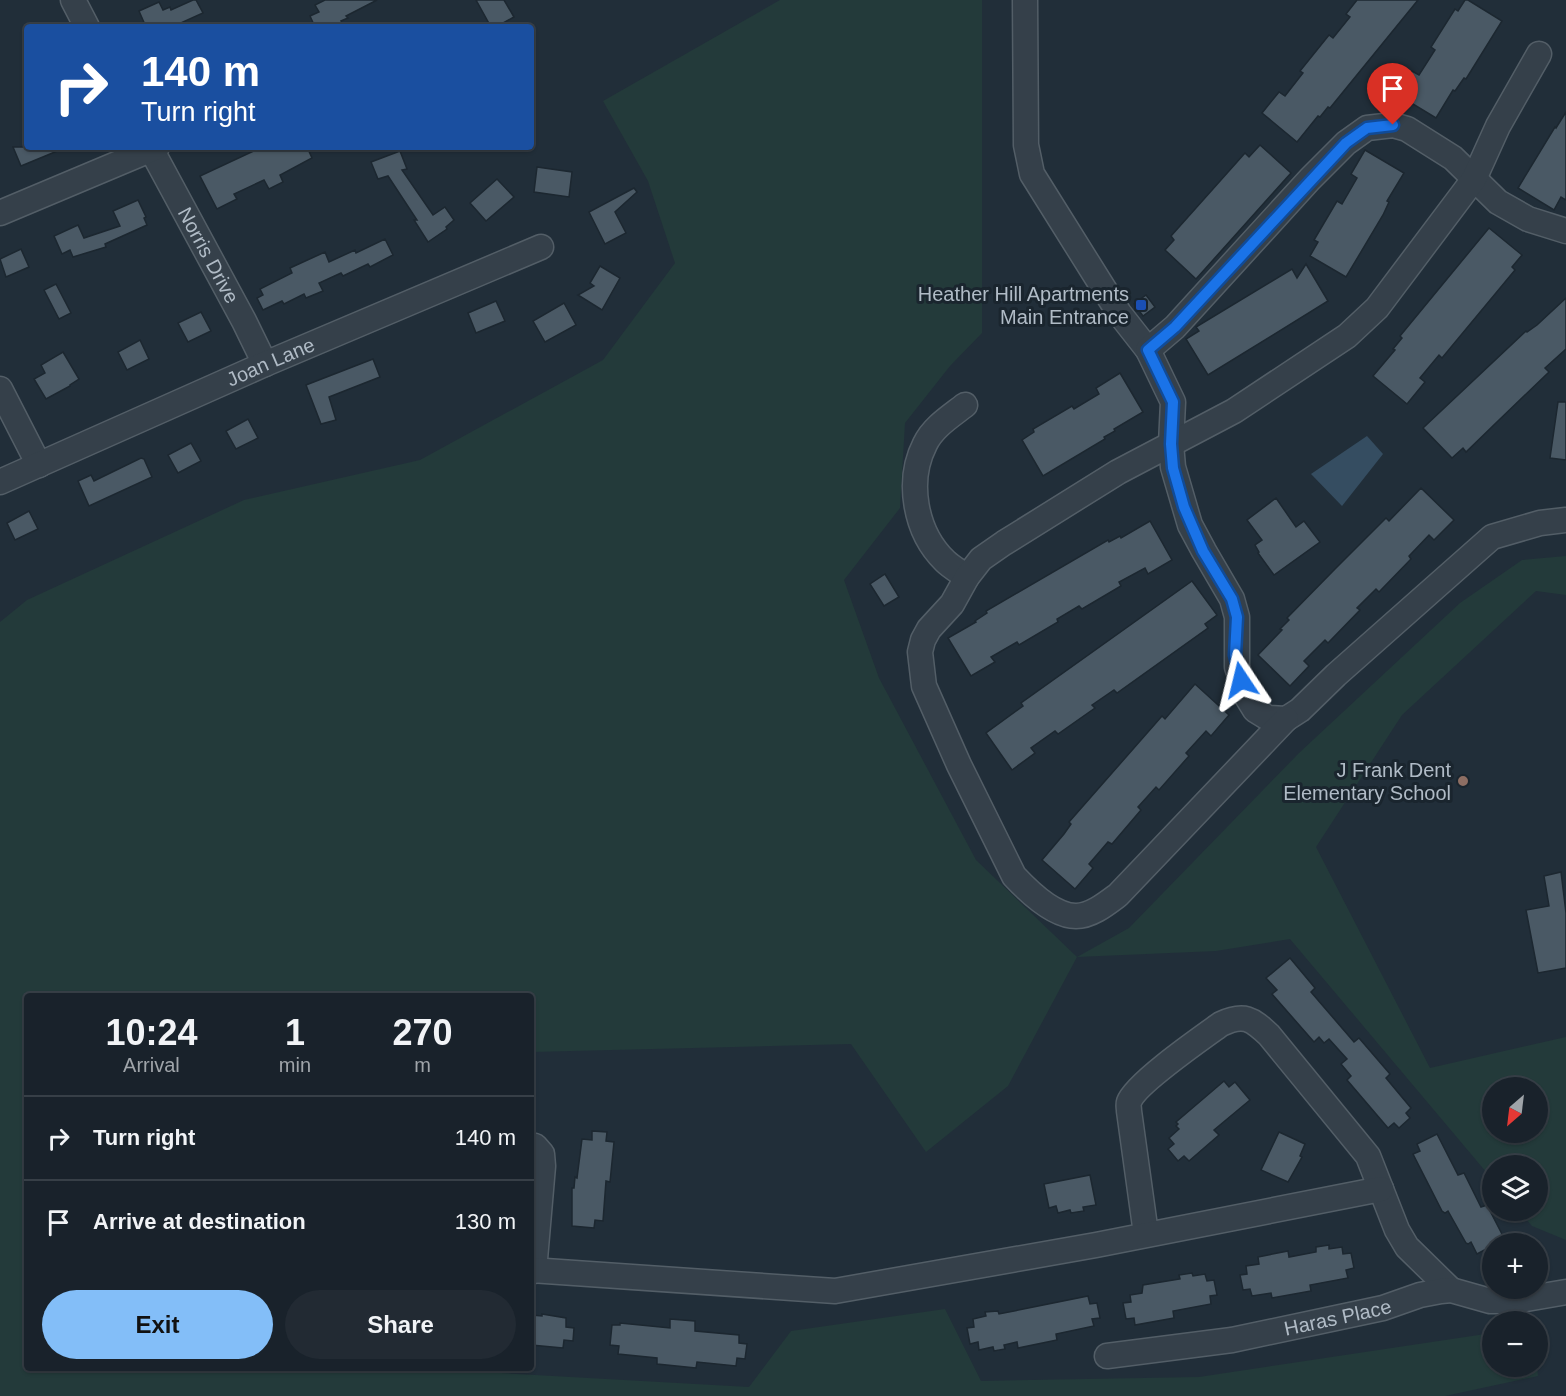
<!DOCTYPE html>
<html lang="en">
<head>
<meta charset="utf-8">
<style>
	body { margin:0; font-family:Arial,sans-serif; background:#222a33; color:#f1f3f6; height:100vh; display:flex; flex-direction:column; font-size:22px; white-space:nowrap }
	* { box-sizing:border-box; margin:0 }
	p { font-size:20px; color:#9fa4a9 }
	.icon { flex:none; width:33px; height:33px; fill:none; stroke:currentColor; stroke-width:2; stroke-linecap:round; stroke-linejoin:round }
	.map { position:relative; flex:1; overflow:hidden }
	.details { position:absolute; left:24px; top:993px; width:510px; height:378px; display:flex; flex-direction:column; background:#19222b; border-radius:6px; box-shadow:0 2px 4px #0004,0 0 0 2px #373f47 }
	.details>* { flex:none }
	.banner { position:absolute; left:24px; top:24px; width:510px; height:126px; border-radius:6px; box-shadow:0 2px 4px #0004,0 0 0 2px #373f47; background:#1a4fa0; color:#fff; overflow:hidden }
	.needle { width:39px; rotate:208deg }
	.fabs { position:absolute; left:1482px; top:1077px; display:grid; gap:12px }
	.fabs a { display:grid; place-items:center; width:66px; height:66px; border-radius:50%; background:#19222b; box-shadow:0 2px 4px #0004,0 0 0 2px #373f47; font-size:30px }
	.pin { position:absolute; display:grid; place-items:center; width:51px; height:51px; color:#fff; margin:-62px -26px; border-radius:50% 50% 50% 0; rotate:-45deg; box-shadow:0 0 6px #0007 }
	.pin .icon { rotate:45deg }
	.me { position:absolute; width:66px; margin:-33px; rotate:350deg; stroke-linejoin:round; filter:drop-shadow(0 0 4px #0008) }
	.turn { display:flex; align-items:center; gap:21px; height:126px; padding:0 18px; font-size:27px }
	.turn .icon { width:78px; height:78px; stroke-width:2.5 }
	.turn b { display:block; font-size:42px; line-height:51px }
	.eta { display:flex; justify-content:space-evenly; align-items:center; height:102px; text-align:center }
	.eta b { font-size:36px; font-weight:800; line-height:42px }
	.primary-button { display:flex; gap:12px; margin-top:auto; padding:12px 18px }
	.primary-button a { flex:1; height:69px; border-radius:36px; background:#83bef8; color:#111; font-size:24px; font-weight:800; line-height:69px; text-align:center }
	.primary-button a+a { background:#222a33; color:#f1f3f6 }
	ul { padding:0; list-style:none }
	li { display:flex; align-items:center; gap:18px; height:84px; padding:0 18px; border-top:2px solid #373f47 }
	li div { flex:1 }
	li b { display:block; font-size:22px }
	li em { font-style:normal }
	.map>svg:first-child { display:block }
	.green { fill:#233a3a; fill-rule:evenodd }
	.water { fill:#354d61 }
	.building { fill:#4a5965; stroke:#1c2730; stroke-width:1.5 }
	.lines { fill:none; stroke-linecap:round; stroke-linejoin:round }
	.minor-casing { stroke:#535e67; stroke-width:27 }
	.minor { stroke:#35404a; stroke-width:24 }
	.route-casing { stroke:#114b97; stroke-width:15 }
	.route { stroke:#1a73e8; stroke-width:10 }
	.transit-dot { fill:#1a4fb4; stroke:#1a252e; stroke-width:2 }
	.education-dot { fill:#8d6e63; stroke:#1a252e; stroke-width:2 }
	.labels { text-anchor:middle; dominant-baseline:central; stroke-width:6; stroke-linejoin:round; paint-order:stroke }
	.street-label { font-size:20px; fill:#b0bbc6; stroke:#1a252e }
	.poi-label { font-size:20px; fill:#b0bbc6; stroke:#1a252e; text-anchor:end }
</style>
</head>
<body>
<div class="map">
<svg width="1566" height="1396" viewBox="0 0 1566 1396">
	<rect width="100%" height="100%" fill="#212e39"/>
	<path class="green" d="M780,0h202v333l-32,33 -45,57 -5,85 -56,72 35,98 97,182 101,97 52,-29 170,-175 161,-150 62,-43 44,-4v39l-30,-4 -134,124 -86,132 114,221 136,-31v203l-34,-14 -13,-15 19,-1v-44h-46v13l-202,-240 -74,12 -139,6 -69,129 -82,66 -75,-108 -320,8v-56h-504v372h385l337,19 42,-56 154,-22 36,72 218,-4 293,-44v33l45,1 1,9 -93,20h-1445v-774l27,-22 217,-100 176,-40 183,-100 72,-97 -27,-82 -45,-80zM1492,1088h46v44h-46z"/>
	<polygon class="water" points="1367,436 1383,454 1342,506 1311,474"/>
	<g class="building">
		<polygon points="193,0 196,0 203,13 172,27 146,27 139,11 159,2 163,10 170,7 171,10"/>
		<polygon points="325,0 377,0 346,16 348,18 341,21 344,27 315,27 310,16 319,12 315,5"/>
		<polygon points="476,0 504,0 514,17 496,27 491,27"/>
		<polygon points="1357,0 1418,0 1330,108 1328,107 1320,117 1318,116 1297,142 1262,113 1279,92 1285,96 1303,73 1300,71 1329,35 1333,38 1350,17 1346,14"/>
		<polygon points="1465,0 1468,0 1502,21 1466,79 1464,78 1455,91 1453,90 1436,118 1398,95 1412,71 1419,75 1435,50 1431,47 1455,9 1458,11"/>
		<polygon points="1566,112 1566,200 1561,197 1554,210 1518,188 1555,127 1556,128"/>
		<polygon points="1260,145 1291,173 1196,279 1165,250 1174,240 1171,236 1245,153 1249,157"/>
		<polygon points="13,147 67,147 21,166"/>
		<polygon points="262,147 307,147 312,158 280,175 283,182 269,189 264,180 234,194 237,199 217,209 200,176"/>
		<polygon points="1365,150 1404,173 1387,201 1389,202 1383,215 1346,277 1310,256 1318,242 1314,240 1337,201 1342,204 1357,178 1351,174"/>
		<polygon points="400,151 407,169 402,170 433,215 445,207 454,220 446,227 447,229 428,242 414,220 417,220 388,176 378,179 371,162"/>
		<polygon points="537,167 572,172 569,197 534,192"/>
		<polygon points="497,179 514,197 486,221 470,203"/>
		<polygon points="634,188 637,192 615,212 626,233 605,244 589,212"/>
		<polygon points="138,200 146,217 144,218 147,225 105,244 106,247 73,257 70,250 62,254 54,236 78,225 84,238 120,226 113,211"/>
		<polygon points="1489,228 1522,255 1512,267 1515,270 1442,358 1439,355 1420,378 1425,382 1407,404 1373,376 1395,350 1393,349 1402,338 1400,336"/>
		<polygon points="385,239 393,255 370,267 368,264 343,276 341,273 319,283 323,291 306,298 304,294 284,304 282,301 263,310 257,298 263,295 260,289 292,273 290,268 325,252 329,262 355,250 356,253"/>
		<polygon points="21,249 29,267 6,277 0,259"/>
		<polygon points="1306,264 1328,301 1208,375 1186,339 1199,331 1196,327 1292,269 1297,278"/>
		<polygon points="600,266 620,278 602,310 578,295 594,286 590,283"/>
		<polygon points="56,284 71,313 59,319 44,290"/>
		<polygon points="1146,295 1155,307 1143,316 1134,304"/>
		<polygon points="1566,298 1566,349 1545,368 1549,372 1499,420 1466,452 1463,448 1452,458 1423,428 1526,331 1527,332 1537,325"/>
		<polygon points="496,301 505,321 476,333 468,313"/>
		<polygon points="564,303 576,325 545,342 533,321"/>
		<polygon points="201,312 211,331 188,342 178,323"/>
		<polygon points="140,340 149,359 127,370 118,352"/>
		<polygon points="63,352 79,379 70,385 70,386 46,399 34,379 45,373 41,365"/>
		<polygon points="373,359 380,377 329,397 336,420 321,424 306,385"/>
		<polygon points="1120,373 1143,412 1114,429 1115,431 1104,437 1105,439 1043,476 1022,440 1034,432 1033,429 1072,406 1074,409 1099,394 1096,388"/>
		<polygon points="1558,402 1566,402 1566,460 1550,458"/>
		<polygon points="248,419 258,438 236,449 226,431"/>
		<polygon points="191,443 201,461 178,473 168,455"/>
		<polygon points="141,458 144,459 152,477 89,506 78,481 91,475 94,481"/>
		<polygon points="1421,488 1454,520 1434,540 1429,535 1409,556 1411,559 1379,592 1376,589 1357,608 1360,610 1328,643 1325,640 1304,661 1309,666 1290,686 1258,655 1282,630 1280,629 1289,620 1287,618 1335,569 1386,518 1389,521"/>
		<polygon points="1276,498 1296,527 1304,521 1320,542 1274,575 1258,553 1259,552 1255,545 1262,540 1247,520"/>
		<polygon points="29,511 38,529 15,540 7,523"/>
		<polygon points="1150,521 1172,560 1148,574 1145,568 1119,582 1121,586 1082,609 1079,606 1057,619 1058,622 1019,645 1017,642 991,657 995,662 971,676 948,638 976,622 975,621 987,613 986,611 1108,540 1109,542 1120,536 1121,538"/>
		<polygon points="885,574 899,597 884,606 870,584"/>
		<polygon points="1192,581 1217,615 1205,624 1208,628 1117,693 1114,690 1092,705 1095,708 1058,734 1055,731 1031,748 1035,753 1012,770 986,733 1023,706 1021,703"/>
		<polygon points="1195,684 1229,715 1211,736 1206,731 1186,753 1189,756 1159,790 1156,787 1138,807 1141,810 1112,844 1108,842 1089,864 1093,868 1075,889 1042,860 1064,834 1071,824 1069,822 1162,716 1165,719"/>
		<polygon points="1561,872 1566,913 1566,968 1538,973 1526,910 1549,906 1544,876"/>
		<polygon points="1290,958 1315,988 1311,992 1354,1042 1359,1038 1390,1074 1386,1078 1411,1108 1406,1113 1410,1118 1399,1128 1394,1123 1388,1128 1347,1080 1351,1076 1341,1064 1347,1059 1329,1039 1324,1043 1319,1037 1314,1042 1272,994 1277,990 1266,978"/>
		<polygon points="1224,1081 1229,1087 1235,1082 1250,1100 1214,1130 1219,1135 1189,1161 1184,1156 1178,1161 1168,1149 1174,1144 1169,1138 1179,1129 1176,1126 1178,1124 1176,1122"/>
		<polygon points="592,1131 607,1132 606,1141 614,1142 610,1182 606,1181 603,1221 595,1220 594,1228 572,1226 572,1188 574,1188 575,1177 577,1178 582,1139 592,1140"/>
		<polygon points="1279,1132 1305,1144 1300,1156 1302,1157 1288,1182 1261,1170"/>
		<polygon points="1437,1134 1458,1175 1464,1173 1481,1207 1487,1205 1505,1240 1492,1244 1492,1246 1477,1254 1471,1242 1468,1244 1466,1243 1448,1211 1445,1213 1442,1211 1413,1154 1420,1151 1417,1144"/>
		<polygon points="1090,1175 1096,1205 1083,1207 1084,1211 1071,1213 1070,1210 1058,1213 1056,1206 1049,1208 1044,1184"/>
		<polygon points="1329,1245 1329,1249 1342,1247 1343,1254 1351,1253 1354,1268 1346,1270 1348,1278 1310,1285 1311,1291 1272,1298 1271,1293 1252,1296 1250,1289 1243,1290 1240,1275 1247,1274 1246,1266 1259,1264 1258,1257 1288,1251 1289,1257 1316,1252 1316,1247"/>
		<polygon points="1192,1273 1193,1276 1205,1274 1207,1281 1214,1280 1217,1295 1210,1296 1211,1304 1173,1311 1174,1318 1135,1325 1134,1318 1126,1319 1123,1303 1131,1302 1130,1295 1142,1293 1143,1285 1180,1279 1179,1275"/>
		<polygon points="1088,1296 1090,1304 1097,1303 1100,1318 1092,1319 1094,1326 1056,1334 1057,1340 1018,1348 1017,1342 1004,1345 1005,1349 994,1351 993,1347 979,1350 978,1342 970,1344 967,1328 974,1327 973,1319 986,1316 985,1312 998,1311 999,1314"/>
		<polygon points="542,1314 566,1318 566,1327 574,1328 573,1341 564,1340 563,1348 531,1345 531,1315 542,1316"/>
		<polygon points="670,1319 695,1321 695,1331 739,1335 739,1343 747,1344 745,1359 737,1358 736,1366 697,1362 696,1368 657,1364 657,1358 618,1354 619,1346 610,1345 612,1325 620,1325 620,1323 670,1328"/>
	</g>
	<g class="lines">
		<defs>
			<g id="minor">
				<polyline points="73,0 87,27"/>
				<polyline points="1025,0 1026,145 1032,174 1119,313 1148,350 1173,402 1171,444 1173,467 1190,525 1204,551 1232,599 1237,617 1237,667 1247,697 1255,710 1268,718 1286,719 1300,710 1336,675 1492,537 1540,523 1566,520"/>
				<path id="s1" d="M150,147l94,174 21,43"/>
				<polyline points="0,213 157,147"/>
				<polyline points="1148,350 1175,327 1310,179 1346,143 1367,128 1393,125 1407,129 1453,158 1498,202 1528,219 1566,231"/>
				<polyline points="0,389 39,465"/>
				<path d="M965,405c-14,11 -32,22 -40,39 -19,37 -10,88 20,117 6,6 15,11 22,16"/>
				<path id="s2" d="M0,482l265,-118 276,-117"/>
				<path d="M1286,719l-168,176c-12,9 -27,21 -42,21 -22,0 -48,-25 -62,-40l-55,-111 -35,-79 -4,-34 3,-12 6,-11 23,-25 15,-27 14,-18 23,-16 114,-71 116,-61 113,-75 30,-28 97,-129 24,-53 41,-72"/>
				<polyline points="531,1145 535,1146 542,1154 543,1166 534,1271"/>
				<path d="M1146,1234l-17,-123c0,-3 -1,-6 0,-9 6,-18 74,-65 92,-78 23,-11 31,-5 48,11l99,121 29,74 10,17 44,43"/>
				<polyline points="531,1270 835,1291 1096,1245 1381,1189"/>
				<path id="s3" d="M1107,1356l125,-16 151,-32 37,-13 21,-4 10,-1 39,11h24l52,-9"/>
			</g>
		</defs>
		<use href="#minor" class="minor-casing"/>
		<use href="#minor" class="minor"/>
	</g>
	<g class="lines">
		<defs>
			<polyline id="route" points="1241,680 1235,655 1237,617 1232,599 1203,551 1184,507 1173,468 1171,444 1173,402 1148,350 1175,327 1346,143 1367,128 1393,125"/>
		</defs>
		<use href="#route" class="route-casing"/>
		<use href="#route" class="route"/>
	</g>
	<rect class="transit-dot" x="1135" y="299" width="12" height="12" rx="3"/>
	<circle class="education-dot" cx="1463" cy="781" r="6"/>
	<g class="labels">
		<g class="street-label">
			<text stroke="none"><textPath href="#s1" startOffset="123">Norris Drive</textPath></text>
			<text stroke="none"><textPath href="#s2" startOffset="296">Joan Lane</textPath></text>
			<text stroke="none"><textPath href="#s3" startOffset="234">Haras Place</textPath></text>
		</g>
		<g class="poi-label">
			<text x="1129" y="294">Heather Hill Apartments<tspan x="1129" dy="23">Main Entrance</tspan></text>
			<text x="1451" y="770">J Frank Dent<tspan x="1451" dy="23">Elementary School</tspan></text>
		</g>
	</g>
</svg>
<div class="fabs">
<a><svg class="needle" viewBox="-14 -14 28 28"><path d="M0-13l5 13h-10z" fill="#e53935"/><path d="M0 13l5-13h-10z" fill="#9fa4a9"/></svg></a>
<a><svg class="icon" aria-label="layers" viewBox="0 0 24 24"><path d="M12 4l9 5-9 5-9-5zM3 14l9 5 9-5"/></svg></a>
<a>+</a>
<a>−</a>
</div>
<div class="pin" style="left:1393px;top:125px;background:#d93025"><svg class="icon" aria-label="arrive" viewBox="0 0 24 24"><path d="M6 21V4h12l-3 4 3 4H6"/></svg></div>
<svg class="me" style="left:1241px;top:680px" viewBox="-20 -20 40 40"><path d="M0-17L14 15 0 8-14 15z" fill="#1a73e8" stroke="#fff" stroke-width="4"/></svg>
<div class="banner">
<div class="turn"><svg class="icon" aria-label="right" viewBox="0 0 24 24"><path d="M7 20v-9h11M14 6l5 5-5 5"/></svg><div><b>140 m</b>Turn right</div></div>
</div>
<section class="details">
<div class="eta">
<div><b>10:24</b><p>Arrival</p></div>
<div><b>1</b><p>min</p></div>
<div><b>270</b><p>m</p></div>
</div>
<ul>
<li><svg class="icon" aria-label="right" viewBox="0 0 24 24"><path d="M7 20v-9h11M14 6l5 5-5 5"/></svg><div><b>Turn right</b></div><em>140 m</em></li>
<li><svg class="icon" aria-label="arrive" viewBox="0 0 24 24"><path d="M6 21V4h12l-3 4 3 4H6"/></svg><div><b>Arrive at destination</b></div><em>130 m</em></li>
</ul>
<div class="primary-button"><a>Exit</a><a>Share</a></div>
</section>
</div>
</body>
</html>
